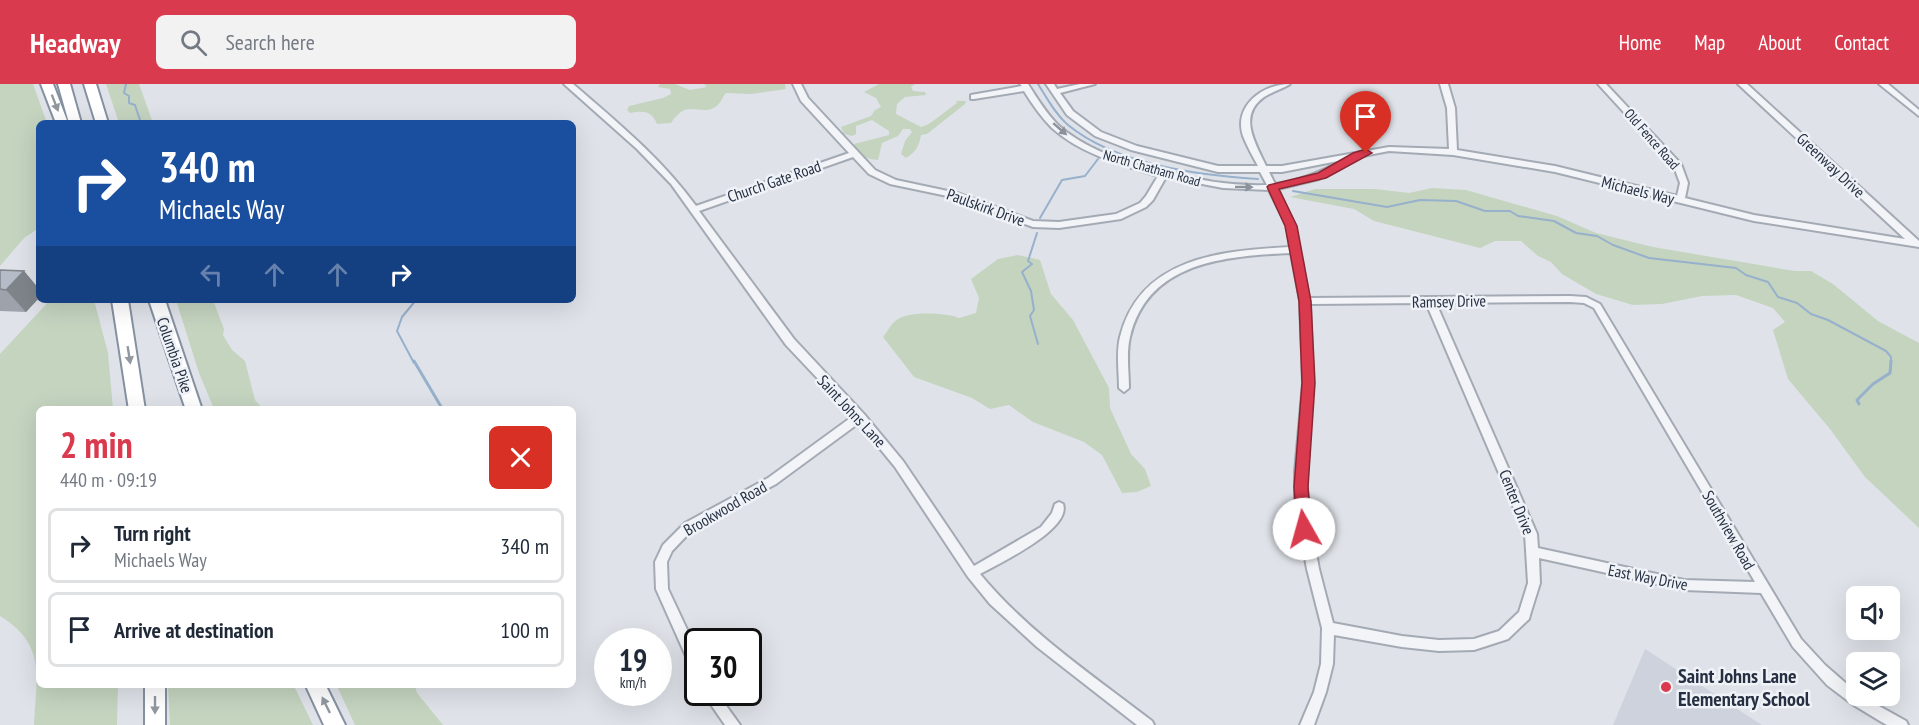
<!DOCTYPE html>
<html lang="en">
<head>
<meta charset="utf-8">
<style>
	body { margin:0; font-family:"PT Sans Narrow",sans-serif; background:#f2f2f3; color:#1f2937; height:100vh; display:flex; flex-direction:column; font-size:22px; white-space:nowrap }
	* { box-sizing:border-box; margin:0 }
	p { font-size:20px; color:#747a83 }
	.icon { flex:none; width:33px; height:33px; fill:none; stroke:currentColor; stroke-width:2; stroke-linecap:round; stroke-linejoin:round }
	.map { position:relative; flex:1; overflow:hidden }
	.sheet { position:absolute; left:36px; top:322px; width:540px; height:282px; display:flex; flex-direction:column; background:#fff; border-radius:9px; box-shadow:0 6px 24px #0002 }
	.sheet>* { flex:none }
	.guide { position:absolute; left:36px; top:36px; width:540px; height:183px; border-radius:9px; box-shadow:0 6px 24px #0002; background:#1a4fa0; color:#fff; overflow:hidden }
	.tools { position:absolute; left:1846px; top:502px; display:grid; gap:12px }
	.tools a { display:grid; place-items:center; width:54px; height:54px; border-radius:9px; background:#fff; box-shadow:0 6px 24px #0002; font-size:30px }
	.speed { position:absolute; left:594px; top:544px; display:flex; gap:12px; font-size:30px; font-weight:700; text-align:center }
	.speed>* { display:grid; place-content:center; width:78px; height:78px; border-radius:50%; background:#fff; box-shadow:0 6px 24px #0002; line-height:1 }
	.speed small { font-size:15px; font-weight:400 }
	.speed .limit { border:3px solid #111; border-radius:9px; background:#fff; color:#111 }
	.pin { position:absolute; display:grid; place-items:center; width:51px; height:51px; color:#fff; margin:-62px -26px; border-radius:50% 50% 50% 0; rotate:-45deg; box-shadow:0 0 6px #0007 }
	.pin .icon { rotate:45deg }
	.me { position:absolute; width:66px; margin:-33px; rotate:353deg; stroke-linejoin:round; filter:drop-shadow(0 0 4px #0008) }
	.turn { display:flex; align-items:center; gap:21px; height:126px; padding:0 24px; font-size:27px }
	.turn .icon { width:78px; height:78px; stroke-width:2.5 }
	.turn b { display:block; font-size:42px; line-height:51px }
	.lanes { display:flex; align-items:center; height:57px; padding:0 24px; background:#0003; justify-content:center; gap:30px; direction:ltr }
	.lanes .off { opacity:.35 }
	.round { display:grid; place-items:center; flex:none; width:63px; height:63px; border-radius:9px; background:#f2f2f3 }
	.head { display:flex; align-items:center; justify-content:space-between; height:102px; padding:0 24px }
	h1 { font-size:36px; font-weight:800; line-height:45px; color:#d93a4e }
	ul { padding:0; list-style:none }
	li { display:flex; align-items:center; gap:18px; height:75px; margin:0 12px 9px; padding:0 12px; border:3px solid #e0e1e3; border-radius:9px }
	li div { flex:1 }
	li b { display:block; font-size:22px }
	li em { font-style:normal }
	header { display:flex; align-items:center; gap:36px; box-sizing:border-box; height:84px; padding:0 30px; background:#d93a4e; color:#fff }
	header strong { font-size:28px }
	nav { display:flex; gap:33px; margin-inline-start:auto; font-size:21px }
	.search { width:420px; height:54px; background:#f2f2f3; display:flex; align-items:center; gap:15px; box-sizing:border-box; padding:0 21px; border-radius:9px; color:#747a83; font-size:22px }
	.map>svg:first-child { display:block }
	.built { fill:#cdd2dc }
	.green { fill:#c4d4bf }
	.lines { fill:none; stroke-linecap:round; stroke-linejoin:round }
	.stream-far1 { stroke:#97b0cc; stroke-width:2 }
	.stream { stroke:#97b0cc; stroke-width:3 }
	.minor-casing { stroke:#a4aab4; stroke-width:4 }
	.highway-casing { stroke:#8590a1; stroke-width:4 }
	.minor { fill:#f2f4f7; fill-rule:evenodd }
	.highway { fill:#fff; fill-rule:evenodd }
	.wall { fill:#9da2ab }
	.shaded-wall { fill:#7f848b }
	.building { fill:#b6bcc7; stroke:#7f848b; stroke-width:1.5 }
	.oneway { fill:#9298a0 }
	.oneway2 { fill:#8c929c }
	.route { fill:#d93a4e; stroke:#8d2633; stroke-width:1.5 }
	.poi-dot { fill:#d93a4e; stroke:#eff2f7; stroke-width:2 }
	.labels { text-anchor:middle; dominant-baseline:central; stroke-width:5; stroke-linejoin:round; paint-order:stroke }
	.far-street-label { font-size:14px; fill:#263042; stroke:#eff2f7 }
	.street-label { font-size:16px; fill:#263042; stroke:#eff2f7 }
	.near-poi-label { font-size:20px; font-weight:bold; fill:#263042; stroke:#eff2f7; text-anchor:start }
</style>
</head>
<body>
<header>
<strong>Headway</strong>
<div class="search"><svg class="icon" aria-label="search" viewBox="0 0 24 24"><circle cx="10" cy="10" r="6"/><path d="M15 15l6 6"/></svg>Search here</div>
<nav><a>Home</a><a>Map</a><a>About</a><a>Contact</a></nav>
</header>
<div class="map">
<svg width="1919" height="641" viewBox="0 0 1919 641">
	<rect width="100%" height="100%" fill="#dfe3e9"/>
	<polygon class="built" points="1645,565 1762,641 1613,641"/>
	<g class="green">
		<polygon points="0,0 33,0 47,39 39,39 39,144 24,154 0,182"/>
		<polygon points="106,0 139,0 153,39 119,39"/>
		<path d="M660,0h15l15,6 17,-3 -3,-3h81l1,5 -35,5 -25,-1c-3,3 -5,9 -8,12 -16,14 -30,-9 -47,18l-14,1c-6,-14 -14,-13 -27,-11l-3,-3 2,-4 34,-8 8,-4 -1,-5 -12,-2z"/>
		<path d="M879,0h36l-4,3 2,4 12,1 1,3 -21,2 -8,7 -1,10 25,13 8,-3 28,-21 -1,-2h10l-1,3 -38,30 -6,1c-2,11 -5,17 -15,23l-5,-4 4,-13 7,-9 -2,-3h-7l-5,7 -16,7 -4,17c-13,-1 -19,-4 -24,-16l35,-9v-4l-17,-11 -16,6v8l-4,2 -8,-2 -3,-7 30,-11 4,-6 6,-3 -5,-9 -12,-6z"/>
		<polygon points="1432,104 1466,106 1557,132 1596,149 1653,163 1795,187 1811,187 1833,200 1878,237 1919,259 1919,444 1865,393 1830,345 1788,295 1773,246 1785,238 1773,224 1736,211 1702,212 1662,220 1633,221 1596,210 1562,190 1551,178 1538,172 1521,157 1495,157 1480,164 1374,137 1354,125 1290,113 1315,105 1375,105 1409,109"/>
		<path d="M1018,171l22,5 11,34 22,26 36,68 1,20 21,46 14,15 6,17 -14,6 -15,1 -20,-38 -18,-13 -51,-20 -24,-17 -19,4 -18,-11 -58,-21 -31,-40c4,-5 9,-15 15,-18 13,-8 48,-6 61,-1l17,-5 3,-15 -8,-19 27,-20z"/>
		<path d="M50,216h44l14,53 5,56 -74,1v276h79l-1,39h-83c2,-48 13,-80 -34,-109v-262z"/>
		<polygon points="176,216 213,216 224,245 223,251 232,266 245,277 255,316 263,325 214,325 199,289"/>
		<polygon points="168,602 294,602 313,641 170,641"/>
		<polygon points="337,602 415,602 417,609 443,641 355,641"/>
	</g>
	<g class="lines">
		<g class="stream-far1">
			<polyline points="126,0 124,9 129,12 129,19 135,21 141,39"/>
			<path d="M1038,0c9,14 17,30 30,41 49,40 130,50 190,54"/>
			<polyline points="1293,107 1387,123 1420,116 1456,117 1485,127 1510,127 1518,132 1554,137 1576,149 1597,152 1613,161 1649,174 1736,184 1746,191 1768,198 1778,213 1797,219 1811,230 1828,236 1886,267 1891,273 1891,279"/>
			<polyline points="1040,134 1062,96 1085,92 1098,75"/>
			<polyline points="1037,149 1028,177 1032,180 1022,188 1031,207 1034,226 1030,232 1038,260"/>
			<polyline points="414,279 397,247 402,233 416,216"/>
		</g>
		<g class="stream">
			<polyline points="414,277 443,326"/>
			<polyline points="1859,320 1857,316 1873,300 1890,289 1891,277"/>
		</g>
		<defs>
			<g id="minor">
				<path d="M564,0h9c44,38 88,74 123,122l153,-53 -48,-52 -8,-17h8l7,14 67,72 21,10 61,13 76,28 26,1 57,-8 24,-11 6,-7 12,-20c-36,-11 -77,-22 -106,-48 -11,-11 -20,-24 -28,-37l-50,8h-3v-4l51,-9 -2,-2h8c9,14 18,29 30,41 24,22 68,39 100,45 3,1 6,0 9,1 31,10 66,15 100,14l-7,-13h-42l-87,-22 -36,-14 -28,-21 -21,-31h8l3,5 23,-5h15l-35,9 13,18 28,21 36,14 81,20h40c-5,-9 -11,-20 -15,-30 -10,-30 20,-52 47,-52 -8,5 -18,8 -26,13 -27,19 -8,47 2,69h16l107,-19 60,2 -2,-41 -7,-24h8l7,24 2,42 98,16 122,30 3,-13 -6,-16 -76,-83h8l75,80 7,19 -3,15 69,17 151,24 -167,-155h9l172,157v6l-165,-26 -199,-49 -102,-17 -64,-4 -31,6 -20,13 -19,9 -41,10 17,37 14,72 261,-2 16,1 14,7 201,335 24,26 32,28v3h4l45,25 2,4h-21l-7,-4 -28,-17 -25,-19 -34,-38 -32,-54 -77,-3 -145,-32 1,25 -10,32 -1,4 -21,20 -34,11 -35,1 -37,-4 -68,-12 -1,29 -7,28 -12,33h-14l14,-33 7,-28 1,-36 -15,-59 -12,-66v-31l8,-89 -3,-82 -9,-48c-64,3 -143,8 -161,84 -4,16 -1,35 -1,51l-5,4 -5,-4c0,-17 -3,-35 1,-51 20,-80 101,-86 170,-90l-3,-21 -18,-36 -46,-2 -57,-11 -13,23 -7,7 -25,12 -62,9 -26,-1 -81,-30 -62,-13 -21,-10 -16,-17 -154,54 95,128 70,75 39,47 71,105 67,-39 11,-14 3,-9 4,-2 4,2c9,25 -63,59 -83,70 48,58 112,101 172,147l2,4h-17l-100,-78 -47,-43 -22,-27 -73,-110 -36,-44 -83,61 -83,45 -21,22 -5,11 1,27 30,64v21l-5,-2 -37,-83 -1,-27 8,-17 22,-22 83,-45 85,-62 -67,-71 -115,-161 -34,-35zM1343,76c-22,12 -43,21 -68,24l-6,-12h13zM1570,218l14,1 10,5 161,274 -71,-2 -146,-32 -1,-14 -101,-231zM1426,219l99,231 3,49 -9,29 -20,19 -25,8 -35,1 -37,-4 -69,-13 -14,-54 -12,-66v-31l6,-89 -3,-79z"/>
				<polygon points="1879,0 1888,0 1919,26 1919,32"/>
				<polygon points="703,609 717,609 740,641 725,641"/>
			</g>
			<g id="highway">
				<polygon points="41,0 53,0 68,39 56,39"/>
				<polygon points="58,0 70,0 81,39 69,39"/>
				<polygon points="84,0 96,0 108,39 96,39"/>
				<polygon points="112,216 128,216 145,326 129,326"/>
				<polygon points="149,216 165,216 202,326 186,326"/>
				<rect x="145" y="602" width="20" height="39"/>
				<polygon points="306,602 326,602 345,641 324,641"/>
			</g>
		</defs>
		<use href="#minor" class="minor-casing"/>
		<use href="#highway" class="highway-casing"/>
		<use href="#minor" class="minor"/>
		<use href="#highway" class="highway"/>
	</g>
	<polygon class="wall" points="0,186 24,187 39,205 39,214 26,228 0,227"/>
	<polygon class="shaded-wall" points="24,187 39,205 39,214 26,228 6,206"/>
	<polygon class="building" points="0,186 24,187 6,206 0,205"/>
	<defs><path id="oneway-solid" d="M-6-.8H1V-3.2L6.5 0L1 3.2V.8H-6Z" transform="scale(1.5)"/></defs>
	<g class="oneway">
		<use href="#oneway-solid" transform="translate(55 19) rotate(69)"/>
		<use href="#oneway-solid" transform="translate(129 271) rotate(81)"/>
		<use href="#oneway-solid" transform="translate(155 621) rotate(90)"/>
		<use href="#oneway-solid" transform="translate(326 621) rotate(-116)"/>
	</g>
	<g class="oneway2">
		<use href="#oneway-solid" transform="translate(1060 45) rotate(41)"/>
		<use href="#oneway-solid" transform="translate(1244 103) rotate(1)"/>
	</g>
	<polygon class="route" points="1366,65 1372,69 1326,94 1279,105 1297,142 1311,217 1315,299 1308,403 1312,445 1310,450 1304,451 1299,450 1297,445 1294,403 1302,299 1299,217 1285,142 1267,103 1269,101 1318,89 1353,69"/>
	<circle class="poi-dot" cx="1666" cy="603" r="6"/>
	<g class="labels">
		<g class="far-street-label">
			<text transform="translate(1652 55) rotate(49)">Old Fence Road</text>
			<text transform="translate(1152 84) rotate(16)">North Chatham Road</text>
		</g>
		<g class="street-label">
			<text transform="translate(1831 81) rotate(43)">Greenway Drive</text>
			<text transform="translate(774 97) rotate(-19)">Church Gate Road</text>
			<text transform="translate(1638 106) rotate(14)">Michaels Way</text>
			<text transform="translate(986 123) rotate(20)">Paulskirk Drive</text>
			<text transform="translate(1449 217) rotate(-1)">Ramsey Drive</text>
			<text transform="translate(175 271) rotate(71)">Columbia Pike</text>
			<text transform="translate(852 327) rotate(47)">Saint Johns Lane</text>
			<text transform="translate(1517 418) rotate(68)">Center Drive</text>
			<text transform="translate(725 424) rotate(-30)">Brookwood Road</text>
			<text transform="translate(1729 446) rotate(60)">Southview Road</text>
			<text transform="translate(1648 493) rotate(11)">East Way Drive</text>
		</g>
		<g class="near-poi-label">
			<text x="1678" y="592">Saint Johns Lane<tspan x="1678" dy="23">Elementary School</tspan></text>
		</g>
	</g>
</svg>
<div class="tools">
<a><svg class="icon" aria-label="sound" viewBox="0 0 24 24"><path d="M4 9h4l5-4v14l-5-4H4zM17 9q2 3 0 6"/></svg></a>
<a><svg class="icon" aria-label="layers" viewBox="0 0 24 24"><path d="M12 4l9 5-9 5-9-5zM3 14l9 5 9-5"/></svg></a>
</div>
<div class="speed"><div>19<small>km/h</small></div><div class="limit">30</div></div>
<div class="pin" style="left:1366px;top:69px;background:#d93025"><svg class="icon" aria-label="arrive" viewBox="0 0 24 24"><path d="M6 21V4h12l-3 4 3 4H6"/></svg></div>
<svg class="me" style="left:1304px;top:445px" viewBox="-20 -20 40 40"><circle r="19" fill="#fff"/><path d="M0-13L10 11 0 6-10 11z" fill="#d93a4e"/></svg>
<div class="guide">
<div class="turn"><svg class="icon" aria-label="right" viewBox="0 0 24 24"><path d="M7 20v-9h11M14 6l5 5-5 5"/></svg><div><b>340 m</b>Michaels Way</div></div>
<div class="lanes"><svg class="icon off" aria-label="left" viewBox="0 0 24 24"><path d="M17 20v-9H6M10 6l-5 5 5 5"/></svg><svg class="icon off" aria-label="ahead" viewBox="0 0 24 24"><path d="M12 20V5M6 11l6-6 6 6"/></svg><svg class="icon off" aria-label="ahead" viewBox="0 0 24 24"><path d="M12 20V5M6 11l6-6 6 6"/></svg><svg class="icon" aria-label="right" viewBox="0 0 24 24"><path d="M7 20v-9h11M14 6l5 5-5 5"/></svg></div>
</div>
<section class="sheet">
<div class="head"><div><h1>2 min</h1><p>440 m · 09:19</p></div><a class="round" style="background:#d93025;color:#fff"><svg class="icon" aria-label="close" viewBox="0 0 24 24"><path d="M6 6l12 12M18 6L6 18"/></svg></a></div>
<ul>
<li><svg class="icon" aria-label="right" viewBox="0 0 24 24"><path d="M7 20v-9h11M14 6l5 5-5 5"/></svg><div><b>Turn right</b><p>Michaels Way</p></div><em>340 m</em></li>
<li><svg class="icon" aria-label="arrive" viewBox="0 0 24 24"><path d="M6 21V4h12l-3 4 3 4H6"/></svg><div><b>Arrive at destination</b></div><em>100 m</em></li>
</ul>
</section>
</div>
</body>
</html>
